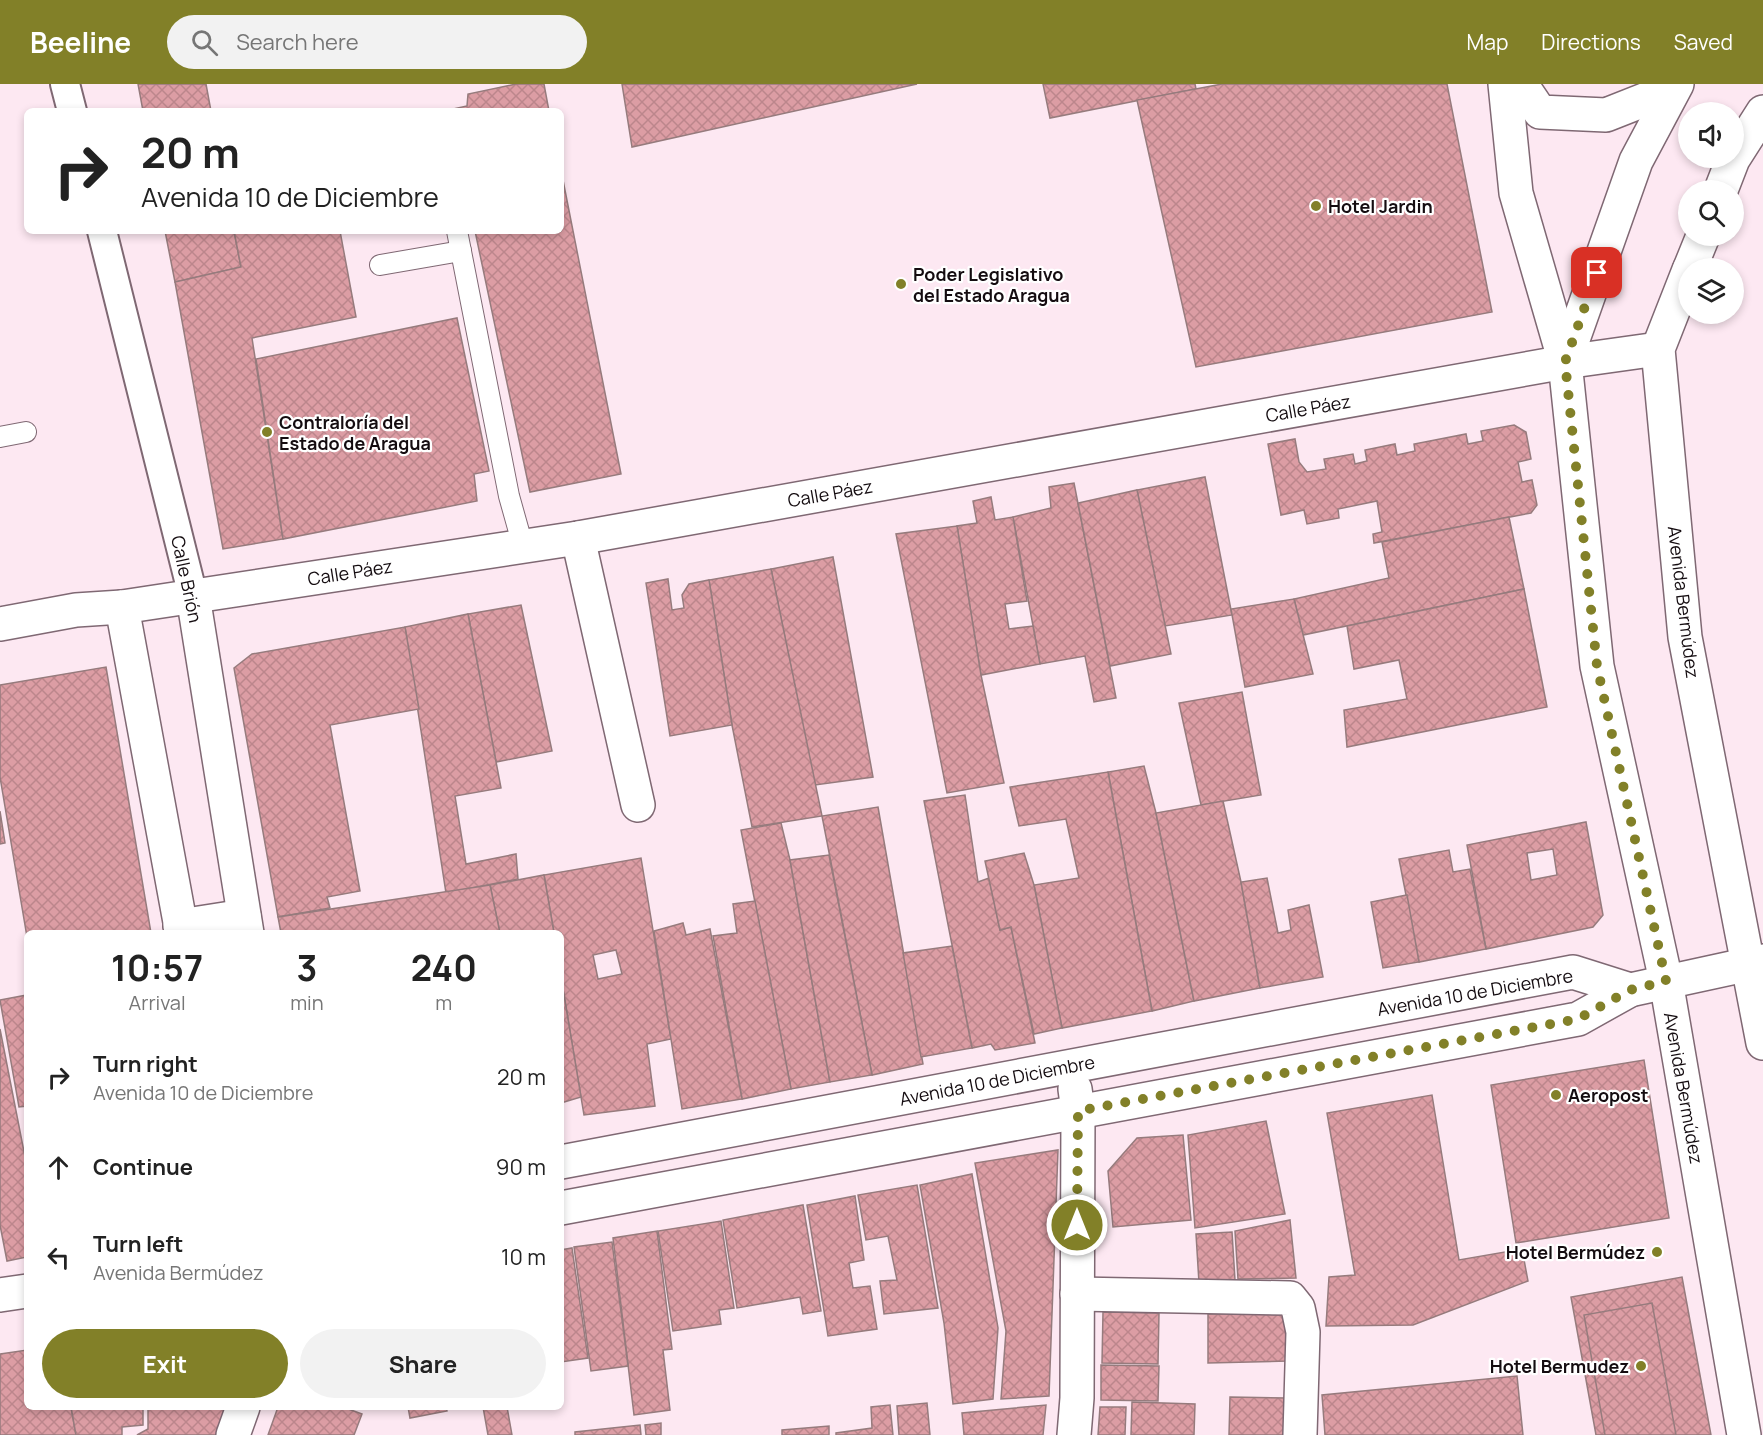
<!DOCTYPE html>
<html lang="en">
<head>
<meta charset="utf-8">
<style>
	body { margin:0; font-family:Manrope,sans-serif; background:#f2f2f2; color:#222; height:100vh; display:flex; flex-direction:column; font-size:22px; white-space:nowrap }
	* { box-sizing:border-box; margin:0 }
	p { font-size:20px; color:#767676 }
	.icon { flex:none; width:33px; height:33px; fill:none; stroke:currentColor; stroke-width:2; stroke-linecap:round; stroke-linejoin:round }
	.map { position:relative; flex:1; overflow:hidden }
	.sheet { position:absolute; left:24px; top:846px; width:540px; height:480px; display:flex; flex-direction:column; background:#fff; border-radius:9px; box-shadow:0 3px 9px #0003 }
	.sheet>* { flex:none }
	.top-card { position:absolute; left:24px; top:24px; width:540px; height:126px; border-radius:9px; box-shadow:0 3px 9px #0003; background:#fff; color:#222; overflow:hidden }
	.controls { position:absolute; left:1678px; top:18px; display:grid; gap:12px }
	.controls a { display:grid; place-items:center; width:66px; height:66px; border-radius:50%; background:#fff; box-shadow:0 3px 9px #0003; font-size:30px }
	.pin { position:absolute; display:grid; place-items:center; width:51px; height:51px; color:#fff; margin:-26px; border-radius:12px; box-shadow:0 3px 9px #0006 }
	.me { position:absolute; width:66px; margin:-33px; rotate:0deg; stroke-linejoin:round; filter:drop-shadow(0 0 4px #0008) }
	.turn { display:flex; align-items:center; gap:21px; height:126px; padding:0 18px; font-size:27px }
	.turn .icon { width:78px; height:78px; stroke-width:2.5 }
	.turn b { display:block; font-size:42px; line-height:51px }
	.eta { display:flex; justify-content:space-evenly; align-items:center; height:102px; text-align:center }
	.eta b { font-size:36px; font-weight:700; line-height:42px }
	.button { display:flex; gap:12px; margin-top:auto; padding:12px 18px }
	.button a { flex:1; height:69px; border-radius:36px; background:#828028; color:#fff; font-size:24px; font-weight:700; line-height:69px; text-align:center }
	.button a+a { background:#f2f2f2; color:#222 }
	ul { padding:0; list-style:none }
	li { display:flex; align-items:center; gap:18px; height:90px; padding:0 18px }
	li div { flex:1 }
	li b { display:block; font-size:22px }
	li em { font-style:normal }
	header { display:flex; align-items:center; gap:36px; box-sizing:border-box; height:84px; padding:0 30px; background:#828028; color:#fff }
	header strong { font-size:28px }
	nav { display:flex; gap:33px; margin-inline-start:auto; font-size:21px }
	.search { width:420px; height:54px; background:#f2f2f2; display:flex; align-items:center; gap:15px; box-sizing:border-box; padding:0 21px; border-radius:33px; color:#767676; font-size:22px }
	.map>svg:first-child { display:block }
	.building { fill:url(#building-cross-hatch); stroke:#967b7d; stroke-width:1.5; fill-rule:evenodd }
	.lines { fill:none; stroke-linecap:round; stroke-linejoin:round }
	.service-casing { stroke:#7f6873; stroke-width:22 }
	.pedestrian-casing { stroke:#7f6873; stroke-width:32 }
	.minor-casing { stroke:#7f6873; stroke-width:36 }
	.tertiary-casing { stroke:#7f6873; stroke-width:36 }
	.service { stroke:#fff; stroke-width:20 }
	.pedestrian { stroke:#fff; stroke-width:28 }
	.minor { stroke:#fff; stroke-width:33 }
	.tertiary { stroke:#fff; stroke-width:33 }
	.route { stroke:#828028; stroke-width:10; stroke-dasharray:0 18 }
	.poi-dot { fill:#828028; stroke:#fff; stroke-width:2 }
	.labels { text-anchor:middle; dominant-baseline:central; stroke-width:4.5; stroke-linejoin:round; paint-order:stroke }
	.poi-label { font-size:18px; font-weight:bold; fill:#140c10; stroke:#fff; text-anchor:start }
	.street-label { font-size:18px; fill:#140c10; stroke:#fff }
</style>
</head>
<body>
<header>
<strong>Beeline</strong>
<div class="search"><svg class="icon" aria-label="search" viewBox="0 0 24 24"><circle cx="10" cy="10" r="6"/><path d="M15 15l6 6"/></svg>Search here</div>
<nav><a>Map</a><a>Directions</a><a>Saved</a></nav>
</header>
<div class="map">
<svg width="1763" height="1351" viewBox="0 0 1763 1351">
	<defs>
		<pattern id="building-cross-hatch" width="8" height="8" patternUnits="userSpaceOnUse" patternTransform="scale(1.5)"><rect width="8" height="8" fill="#dc9da4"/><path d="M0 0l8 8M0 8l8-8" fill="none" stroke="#bc868c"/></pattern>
	</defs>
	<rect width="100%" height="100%" fill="#fde8f2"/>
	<g class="building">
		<polygon points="138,0 206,0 211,27 143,27"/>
		<polygon points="516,0 544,0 549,27 444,27 467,22 468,10"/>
		<polygon points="622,0 917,0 632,63"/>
		<polygon points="1043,0 1195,0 1196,5 1050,34"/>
		<polygon points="1222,0 1447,0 1492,228 1196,283 1137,16"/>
		<polygon points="561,86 621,390 530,408 475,147 561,147"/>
		<polygon points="165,147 234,147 241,183 175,198"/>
		<polygon points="234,147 340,147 356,233 252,254 283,455 223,465 175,198 241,183"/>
		<polygon points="457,234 489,387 474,390 477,417 283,455 256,275"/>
		<polygon points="1514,341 1526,348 1531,375 1518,378 1522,398 1532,396 1537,421 1531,429 1374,459 1373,450 1382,448 1377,417 1338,425 1339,434 1307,440 1304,426 1281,431 1268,360 1295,355 1299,378 1307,388 1326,385 1324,375 1353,370 1355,380 1367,377 1365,366 1395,360 1397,371 1415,367 1414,360 1466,350 1468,360 1483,357 1481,347"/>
		<polygon points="1205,393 1232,531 1165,542 1137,406"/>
		<polygon points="1074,399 1116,614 1094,618 1085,572 1040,580 1013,433 1051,424 1049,403"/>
		<polygon points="1137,406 1171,570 1110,582 1078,419"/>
		<polygon points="991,413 995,436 1013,433 1027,517 1005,520 1009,545 1033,542 1040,580 981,591 957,442 977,439 973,417"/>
		<polygon points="1509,433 1524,505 1303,551 1294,515 1389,494 1382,458"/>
		<polygon points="957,442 981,591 1004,699 947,709 896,450"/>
		<polygon points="833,473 873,693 815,701 771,485"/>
		<polygon points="771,485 822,732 752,743 732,641 709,496"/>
		<polygon points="668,495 672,526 684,524 682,511 689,500 709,496 732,641 670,652 646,499"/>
		<polygon points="1524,505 1547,623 1347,663 1344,626 1407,615 1399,576 1354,585 1347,542"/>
		<polygon points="1294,515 1313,590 1245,603 1231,525"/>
		<polygon points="521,521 552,667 496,678 468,530"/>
		<polygon points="468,530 501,704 455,712 466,780 516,770 518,795 446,809 405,543"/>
		<polygon points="405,543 419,625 330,641 360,807 327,813 330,824 278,833 234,584 252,570"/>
		<polygon points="106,583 151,849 27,849 27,853 0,693 0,601"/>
		<polygon points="1242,608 1261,711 1201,721 1179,619"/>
		<polygon points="1144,682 1156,729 1194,917 1152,927 1108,688"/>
		<polygon points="1108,688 1152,927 1062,944 1034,801 1079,794 1066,735 1019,742 1010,703"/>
		<polygon points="965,711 978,798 989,794 1000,846 1011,843 1035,959 995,966 991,960 972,964 924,717"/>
		<polygon points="1223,717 1241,798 1260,904 1194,917 1156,729"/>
		<polygon points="878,723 923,980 872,991 822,732"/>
		<polygon points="0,727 5,759 0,760"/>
		<path d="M1586,738l17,93 -10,12 -107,22 -19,-104zM1553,765l4,26 -26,5 -4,-27z"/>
		<polygon points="781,739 790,776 830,998 791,1005 741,746"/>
		<polygon points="1449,766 1453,788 1470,785 1486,865 1419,878 1399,775"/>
		<polygon points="1024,769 1034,801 1062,944 1034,950 1011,843 1000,846 985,777"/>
		<polygon points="829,771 872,991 830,998 790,776"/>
		<path d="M641,774l30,181 -24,5 8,62 -71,9 -23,-138v-44h-7l-10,-58zM616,866l6,24 -24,5 -5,-24z"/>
		<polygon points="544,791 554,849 500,849 490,801"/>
		<polygon points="1267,794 1278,849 1291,846 1288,826 1309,821 1323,893 1260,904 1241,798"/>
		<polygon points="490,801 500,849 281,849 278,833"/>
		<polygon points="1407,811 1419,878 1383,884 1371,818"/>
		<polygon points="755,817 791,1005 742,1015 713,852 737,849 733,820"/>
		<polygon points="683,839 686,851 710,845 742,1015 682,1025 654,847"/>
		<polygon points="952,862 972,964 921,973 903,869"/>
		<polygon points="561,893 581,1013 561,1019"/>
		<polygon points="27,911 27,1022 19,1023 0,916"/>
		<polygon points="0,945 27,1083 27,1173 7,1177 0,1141"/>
		<polygon points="1644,976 1669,1134 1516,1159 1491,1001"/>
		<polygon points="1432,1011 1459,1176 1522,1165 1528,1197 1413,1241 1326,1242 1329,1193 1355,1191 1327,1029"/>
		<polygon points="1266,1037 1285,1130 1195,1144 1188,1051"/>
		<polygon points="1183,1051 1191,1136 1113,1143 1108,1087 1137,1054"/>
		<polygon points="1058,1066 1049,1312 1001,1315 1006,1247 975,1079"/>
		<polygon points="972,1090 998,1244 993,1315 953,1320 944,1239 920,1101"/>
		<polygon points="917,1101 938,1224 884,1230 880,1197 897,1196 888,1152 866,1156 858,1111"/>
		<polygon points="855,1112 864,1176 849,1179 853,1204 870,1202 877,1245 828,1252 807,1121"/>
		<polygon points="803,1121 821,1227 803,1230 800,1213 737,1224 723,1136"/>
		<polygon points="1290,1136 1296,1194 1238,1195 1235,1147"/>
		<polygon points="721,1137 734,1224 719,1226 721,1240 673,1247 658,1147"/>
		<polygon points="657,1147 672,1265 663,1266 670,1326 634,1331 613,1154"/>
		<polygon points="1232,1148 1235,1196 1199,1199 1196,1150"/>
		<polygon points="612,1158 628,1282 591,1287 574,1163"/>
		<polygon points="572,1164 588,1274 561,1278 561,1166"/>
		<polygon points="1682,1193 1711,1351 1596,1351 1571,1213"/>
		<polygon points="1652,1219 1676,1351 1605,1351 1584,1231"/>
		<polygon points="1103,1228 1159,1229 1158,1280 1102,1279"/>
		<polygon points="1287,1228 1287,1277 1208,1279 1208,1230"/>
		<polygon points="27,1266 27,1323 71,1323 76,1351 0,1351 0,1270"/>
		<polygon points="1101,1281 1159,1282 1158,1317 1101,1316"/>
		<polygon points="1517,1292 1523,1351 1325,1351 1322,1311"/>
		<polygon points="1230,1313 1286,1314 1285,1351 1229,1351"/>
		<polygon points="1132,1318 1195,1320 1194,1351 1131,1351"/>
		<polygon points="927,1319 930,1351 899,1351 897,1322"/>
		<polygon points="890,1321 893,1351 836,1351 836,1349 872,1344 871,1323"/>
		<polygon points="1046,1321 1043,1351 964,1351 962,1329"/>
		<polygon points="71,1323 143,1323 143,1341 122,1343 122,1351 76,1351"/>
		<polygon points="148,1323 231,1323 220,1351 137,1351 148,1345"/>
		<polygon points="278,1323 343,1323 362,1330 354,1351 268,1351"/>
		<polygon points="408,1323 446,1323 447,1327 410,1334"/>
		<polygon points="483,1323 507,1323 512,1351 488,1351"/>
		<polygon points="1100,1323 1126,1323 1125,1351 1098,1351"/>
		<polygon points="661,1339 661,1351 646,1351 645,1341"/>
		<polygon points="640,1341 641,1351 575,1351 575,1348"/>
		<polygon points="829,1342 829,1351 782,1351 782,1346"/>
	</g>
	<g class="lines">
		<defs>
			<g id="service">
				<polyline points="457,147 509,412 523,462"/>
				<polyline points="380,181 461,167"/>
				<polyline points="0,353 26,348"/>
			</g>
			<g id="pedestrian">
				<polyline points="65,0 72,27"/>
				<polyline points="102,147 193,512"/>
			</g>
			<g id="minor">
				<polyline points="1505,0 1516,109 1565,278"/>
				<polyline points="1521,0 1540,28 1606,31 1672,5"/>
				<polyline points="578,454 638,721"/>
				<polyline points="193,512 247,849"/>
				<polyline points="122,523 182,849"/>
				<polyline points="0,540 76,526 122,523 578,454 1565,278 1658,265"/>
				<polyline points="180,842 244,832"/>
				<polyline points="561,1078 1573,888 1630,906"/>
				<polyline points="561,1124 1578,935 1630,906 1763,877"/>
				<polyline points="1077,1210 1290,1214 1298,1224 1303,1248 1300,1351"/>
				<polyline points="0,1211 27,1207"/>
				<polyline points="233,1351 243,1323"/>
				<polyline points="1074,1351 1077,1314 1078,1027 1075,1005"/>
			</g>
			<g id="tertiary">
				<polyline points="1677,0 1636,77 1565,278 1597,582 1666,897 1744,1351"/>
				<polyline points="1721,106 1733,75 1763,28"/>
				<polyline points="1690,184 1703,152"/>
				<polyline points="1689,186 1658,265 1685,553 1763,959"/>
			</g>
		</defs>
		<use href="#service" class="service-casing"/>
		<use href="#pedestrian" class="pedestrian-casing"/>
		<use href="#minor" class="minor-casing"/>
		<use href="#tertiary" class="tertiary-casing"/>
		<use href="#service" class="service"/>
		<use href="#pedestrian" class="pedestrian"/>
		<use href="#minor" class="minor"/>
		<use href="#tertiary" class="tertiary"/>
	</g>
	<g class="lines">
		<polyline class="route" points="1077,1141 1078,1027 1578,935 1630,906 1666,897 1597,582 1565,278 1597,189"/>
	</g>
	<g class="poi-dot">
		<circle cx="1316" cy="122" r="6"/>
		<circle cx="901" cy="200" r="6"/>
		<circle cx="267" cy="348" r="6"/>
		<circle cx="1556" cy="1011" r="6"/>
		<circle cx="1657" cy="1168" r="6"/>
		<circle cx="1641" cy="1282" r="6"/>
	</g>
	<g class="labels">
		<g class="poi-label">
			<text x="1328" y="122">Hotel Jardin</text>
			<text x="913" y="190">Poder Legislativo<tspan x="913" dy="21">del Estado Aragua</tspan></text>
			<text x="279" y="338">Contraloría del<tspan x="279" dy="21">Estado de Aragua</tspan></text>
			<text x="1568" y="1011">Aeropost</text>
			<text x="1645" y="1168" text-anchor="end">Hotel Bermúdez</text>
			<text x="1629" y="1282" text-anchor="end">Hotel Bermudez</text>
		</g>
		<g class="street-label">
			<text transform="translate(1308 324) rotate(-10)">Calle Páez</text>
			<text transform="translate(830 409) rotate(-10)">Calle Páez</text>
			<text transform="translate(350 488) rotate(-9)">Calle Páez</text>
			<text transform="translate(187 495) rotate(78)">Calle Brión</text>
			<text transform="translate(1684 518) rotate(83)">Avenida Bermúdez</text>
			<text transform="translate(1475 908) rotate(-10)">Avenida 10 de Diciembre</text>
			<text transform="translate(997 996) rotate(-11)">Avenida 10 de Diciembre</text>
			<text transform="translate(1684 1004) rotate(80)">Avenida Bermúdez</text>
		</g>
	</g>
</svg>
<div class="controls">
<a><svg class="icon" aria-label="sound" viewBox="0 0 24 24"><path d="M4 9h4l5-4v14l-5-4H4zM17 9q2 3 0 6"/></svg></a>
<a><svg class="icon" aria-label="search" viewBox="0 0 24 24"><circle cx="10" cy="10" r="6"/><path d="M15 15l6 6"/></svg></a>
<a><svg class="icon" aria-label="layers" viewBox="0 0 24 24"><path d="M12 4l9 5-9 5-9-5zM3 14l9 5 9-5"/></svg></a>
</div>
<div class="pin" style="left:1597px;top:189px;background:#d93025"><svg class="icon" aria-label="arrive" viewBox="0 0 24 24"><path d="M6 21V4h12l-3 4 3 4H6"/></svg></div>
<svg class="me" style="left:1077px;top:1141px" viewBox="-20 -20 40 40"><circle r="17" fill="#828028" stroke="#fff" stroke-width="3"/><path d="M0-11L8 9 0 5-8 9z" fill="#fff"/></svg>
<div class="top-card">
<div class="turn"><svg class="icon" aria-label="right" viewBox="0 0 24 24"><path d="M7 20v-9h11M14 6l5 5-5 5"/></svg><div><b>20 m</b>Avenida 10 de Diciembre</div></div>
</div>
<section class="sheet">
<div class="eta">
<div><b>10:57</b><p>Arrival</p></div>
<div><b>3</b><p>min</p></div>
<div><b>240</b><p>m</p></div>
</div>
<ul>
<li><svg class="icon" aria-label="right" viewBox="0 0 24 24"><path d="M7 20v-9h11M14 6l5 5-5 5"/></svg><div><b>Turn right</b><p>Avenida 10 de Diciembre</p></div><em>20 m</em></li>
<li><svg class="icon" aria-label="ahead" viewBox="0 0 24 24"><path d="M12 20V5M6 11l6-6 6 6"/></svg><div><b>Continue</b></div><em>90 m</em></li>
<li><svg class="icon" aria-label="left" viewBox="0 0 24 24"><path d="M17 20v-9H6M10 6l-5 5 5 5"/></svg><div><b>Turn left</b><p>Avenida Bermúdez</p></div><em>10 m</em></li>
</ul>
<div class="button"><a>Exit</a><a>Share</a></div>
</section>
</div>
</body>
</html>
